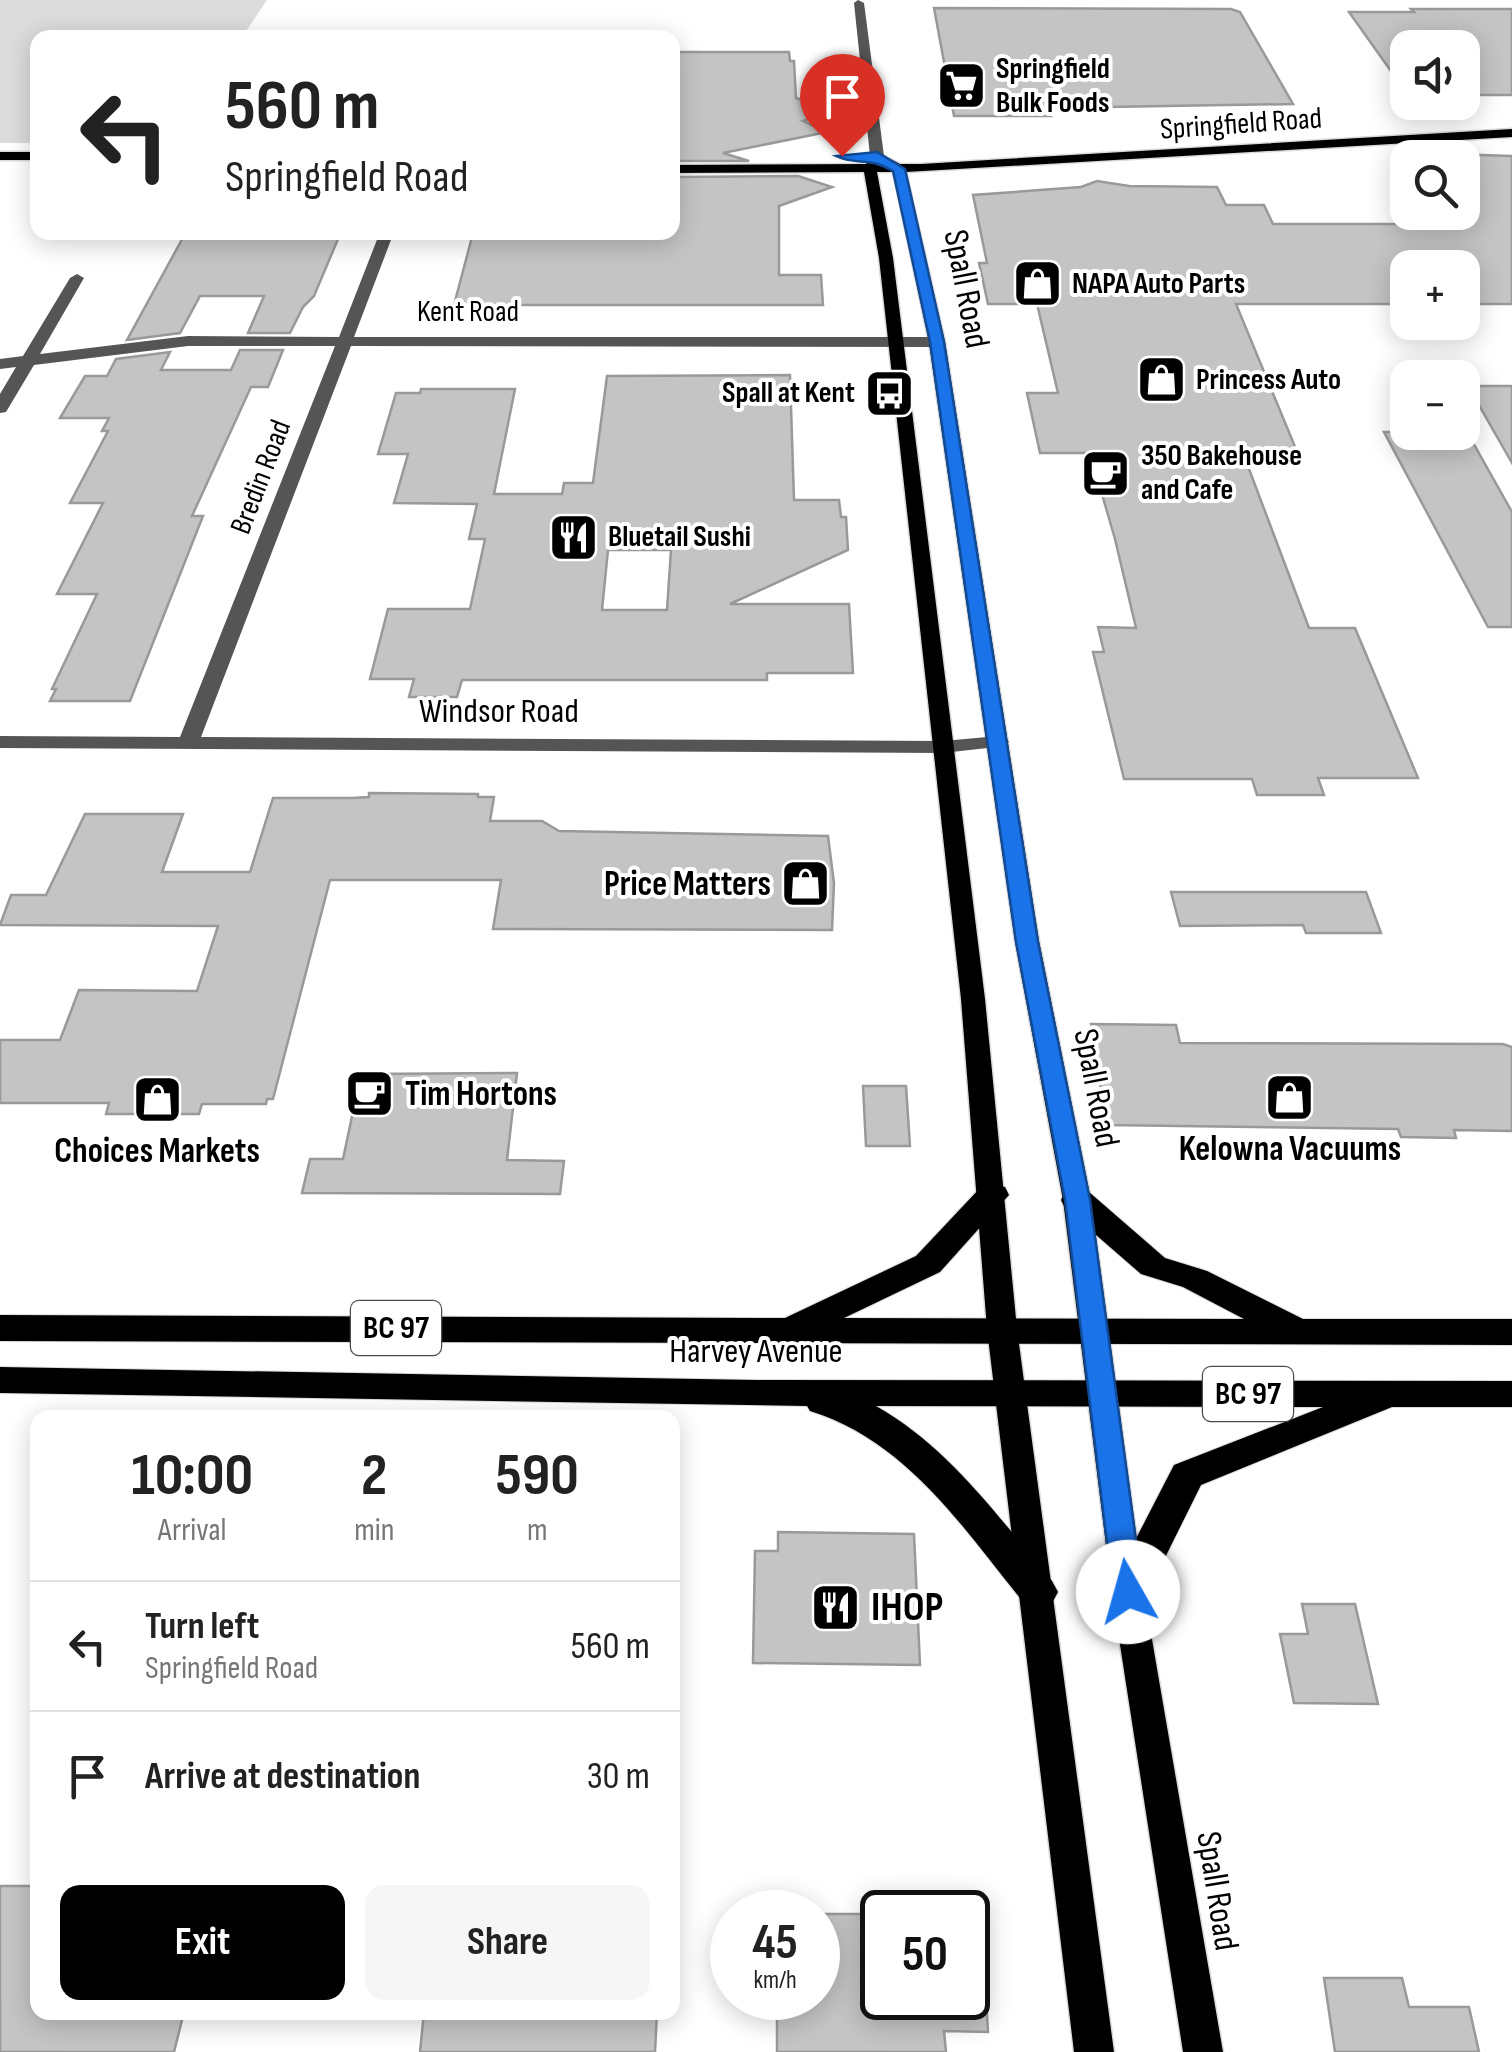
<!DOCTYPE html>
<html lang="en">
<head>
<meta charset="utf-8">
<style>
	body { margin:0; font-family:"Sofia Sans Condensed",sans-serif; background:#f6f6f6; color:#222; height:100vh; display:flex; flex-direction:column; font-size:38px; white-space:nowrap }
	* { box-sizing:border-box; margin:0 }
	p { font-size:32px; color:#767676 }
	.icon { flex:none; width:55px; height:55px; fill:none; stroke:currentColor; stroke-width:2; stroke-linecap:round; stroke-linejoin:round }
	.map { position:relative; flex:1; overflow:hidden }
	.drawer { position:absolute; left:30px; top:1410px; width:650px; height:610px; display:flex; flex-direction:column; background:#fff; border-radius:20px; box-shadow:0 5px 25px #0003 }
	.drawer>* { flex:none }
	.banner { position:absolute; left:30px; top:30px; width:650px; height:210px; border-radius:20px; box-shadow:0 5px 25px #0003; background:#fff; color:#222; overflow:hidden }
	.fabs { position:absolute; left:1390px; top:30px; display:grid; gap:20px }
	.fabs a { display:grid; place-items:center; width:90px; height:90px; border-radius:20px; background:#fff; box-shadow:0 5px 25px #0003; font-size:50px }
	.speed { position:absolute; left:710px; top:1890px; display:flex; gap:20px; font-size:50px; font-weight:700; text-align:center }
	.speed>* { display:grid; place-content:center; width:130px; height:130px; border-radius:50%; background:#fff; box-shadow:0 5px 25px #0003; line-height:1 }
	.speed small { font-size:25px; font-weight:400 }
	.speed .limit { border:5px solid #111; border-radius:15px; background:#fff; color:#111 }
	.pin { position:absolute; display:grid; place-items:center; width:85px; height:85px; color:#fff; margin:-102px -42px; border-radius:50% 50% 50% 0; rotate:-45deg; box-shadow:0 0 10px #0007 }
	.pin .icon { rotate:45deg }
	.me { position:absolute; width:110px; margin:-55px; rotate:353deg; stroke-linejoin:round; filter:drop-shadow(0 0 8px #0008) }
	.turn { display:flex; align-items:center; gap:35px; height:210px; padding:0 30px; font-size:45px }
	.turn .icon { width:130px; height:130px; stroke-width:2.5 }
	.turn b { display:block; font-size:70px; line-height:85px }
	.eta { display:flex; justify-content:space-evenly; align-items:center; height:170px; text-align:center }
	.eta b { font-size:60px; font-weight:700; line-height:70px }
	.cta { display:flex; gap:20px; margin-top:auto; padding:20px 30px }
	.cta a { flex:1; height:115px; border-radius:20px; background:#000; color:#fff; font-size:40px; font-weight:700; line-height:115px; text-align:center }
	.cta a+a { background:#f6f6f6; color:#222 }
	ul { padding:0; list-style:none }
	li { display:flex; align-items:center; gap:30px; height:130px; padding:0 30px; border-top:2px solid #e0e0e0 }
	li div { flex:1 }
	li b { display:block; font-size:38px }
	li em { font-style:normal }
	.map>svg:first-child { display:block }
	.green { fill:#dcdcdc }
	.building { fill:#c4c4c4; stroke:#999; stroke-width:2.5; fill-rule:evenodd }
	.lines { fill:none; stroke-linecap:round; stroke-linejoin:round }
	.major-casing { stroke:#dbdbdb; stroke-width:3 }
	.highway-casing { stroke:#dbdbdb; stroke-width:2 }
	.minor { fill:#555; fill-rule:evenodd }
	.major { fill:#000; fill-rule:evenodd }
	.highway { fill:#000; fill-rule:evenodd }
	.route { fill:#1a73e8; stroke:#114b97; stroke-width:2.5 }
	.labels { text-anchor:middle; dominant-baseline:central; stroke-width:8; stroke-linejoin:round; paint-order:stroke }
	.far-poi-label { font-size:30px; font-weight:bold; fill:#000; stroke:#fff; text-anchor:start }
	.far-street-label { font-size:30px; fill:#000; stroke:#fff }
	.shield { fill:#fff; stroke:#4c4c4c; stroke-width:2.5 }
	.shield-label { font-size:32px; font-weight:bold; fill:#000 }
	.street-label { font-size:35px; fill:#000; stroke:#fff }
	.poi-label { font-size:35px; font-weight:bold; fill:#000; stroke:#fff }
	.near-poi-label { font-size:42px; font-weight:bold; fill:#000; stroke:#fff; text-anchor:start }
</style>
</head>
<body>
<div class="map">
<svg width="1512" height="2052" viewBox="0 0 1512 2052">
	<rect width="100%" height="100%" fill="#fff"/>
	<polygon class="green" points="0,0 267,0 242,37 38,38 37,143 0,143"/>
	<g class="building">
		<polygon points="934,8 1231,9 1240,12 1293,104 1048,108 1051,116 954,116"/>
		<polygon points="1411,9 1512,9 1512,95 1462,95 1462,48 1408,48 1408,95 1349,12 1414,12"/>
		<polygon points="672,52 789,52 790,61 794,61 796,98 837,110 803,121 827,132 723,153 749,161 672,161"/>
		<polygon points="1418,153 1512,156 1512,304 1462,304 1462,268 1408,268 1408,304 1236,304 1298,454 1243,453 1309,628 1355,628 1418,778 1318,778 1324,795 1257,795 1252,779 1124,779 1093,652 1104,652 1098,627 1136,628 1115,539 1090,453 1040,453 1027,393 1058,393 1037,304 988,304 979,263 987,263 973,195 1081,187 1097,181 1129,186 1217,187 1226,205 1264,205 1273,224 1448,224 1441,212 1462,212 1462,158 1421,158"/>
		<polygon points="798,176 832,187 779,206 779,275 821,275 823,305 454,305 472,237 620,237 620,232 672,232 672,177"/>
		<polygon points="186,232 341,232 314,296 303,307 290,333 248,333 264,296 200,296 180,333 127,340"/>
		<polygon points="240,350 283,350 268,387 251,387 192,516 203,516 130,701 50,701 56,689 52,689 97,594 57,594 103,503 70,503 108,431 102,431 109,418 60,418 85,376 107,376 116,359 170,352 161,370 231,370"/>
		<path d="M790,375l4,125h45l2,17h5l2,33 -118,54h119l4,69h-86v7h-305l-5,17h-48l5,-18h-44l18,-70h82l15,-70h-16l8,-35 -83,-1 14,-49h-30l18,-61h24l1,-4h94l-21,105h68l2,-11h29l14,-107zM608,550h63l-4,60h-65z"/>
		<polygon points="1468,386 1512,386 1512,463"/>
		<polygon points="1384,432 1467,432 1512,512 1512,627 1488,627"/>
		<polygon points="369,793 478,794 478,797 494,797 490,821 542,821 559,831 828,836 834,883 832,930 493,929 501,880 330,880 273,1099 267,1099 266,1104 202,1104 199,1114 106,1114 109,1103 0,1103 0,1040 60,1040 79,990 197,991 218,926 0,925 11,895 46,895 85,814 183,814 162,872 250,872 273,798 352,798 369,797"/>
		<polygon points="1171,892 1366,892 1381,933 1306,933 1303,925 1180,926"/>
		<polygon points="1091,1024 1176,1025 1180,1043 1503,1044 1512,1047 1512,1131 1454,1130 1456,1138 1401,1137 1398,1129 1106,1125"/>
		<polygon points="517,1073 507,1160 564,1161 560,1194 302,1193 310,1159 343,1159 361,1074"/>
		<polygon points="863,1086 906,1086 910,1146 866,1146"/>
		<polygon points="778,1532 914,1534 920,1665 753,1663 755,1551 778,1551"/>
		<polygon points="1302,1604 1355,1604 1378,1704 1294,1703 1280,1634 1308,1634"/>
		<polygon points="0,1886 38,1886 38,2012 184,2012 174,2052 0,2052"/>
		<polygon points="818,1914 882,1914 882,1998 986,1998 988,2032 944,2031 946,2052 777,2052 777,1998 818,1998"/>
		<polygon points="1324,1978 1402,1978 1409,2007 1469,2007 1479,2052 1335,2052"/>
		<polygon points="424,2012 657,2012 655,2052 420,2052"/>
	</g>
	<g class="lines">
		<defs>
			<g id="major">
				<polygon points="1512,129 1512,137 906,172 945,342 1039,941 1091,1200 1144,1593 1223,2052 1183,2052 1112,1593 1063,1200 1015,941 929,342 893,172 877,172 893,258 985,999 1017,1329 1114,2052 1074,2052 987,1329 961,999 879,258 864,172 672,173 672,165 866,164 877,152 900,164 921,164"/>
				<rect x="0" y="152" width="38" height="8"/>
			</g>
			<g id="highway">
				<polygon points="993,1184 1005,1187 1009,1195 940,1272 844,1318 1244,1319 1183,1287 1141,1274 1065,1208 1061,1200 1065,1192 1077,1189 1089,1192 1165,1258 1207,1271 1303,1319 1512,1319 1512,1345 0,1341 0,1315 785,1318 916,1256 981,1187"/>
				<path d="M0,1367l756,13 756,1v26h-120l-191,78 -59,119 -14,5 -14,-5 -6,-11 66,-128 149,-58 -447,-1c73,41 123,112 176,175l6,11 -6,11 -14,5 -14,-5c-61,-75 -117,-162 -214,-192l-3,-5 -807,-13z"/>
			</g>
		</defs>
		<use href="#major" class="major-casing"/>
		<use href="#highway" class="highway-casing"/>
		<g class="minor">
			<polygon points="858,0 864,3 884,156 877,160 870,156 854,3"/>
			<polygon points="380,232 394,232 354,337 937,337 945,342 937,347 351,346 201,737 943,741 998,736 1005,738 1009,742 1005,746 943,753 0,748 0,736 180,737 335,346 188,346 34,365 6,412 0,413 0,394 16,367 0,369 0,359 23,356 70,278 77,274 84,278 40,354 188,336 339,337"/>
		</g>
		<use href="#major" class="major"/>
		<use href="#highway" class="highway"/>
	</g>
	<path class="route" d="M877,152l28,17 39,173 94,600 52,258 53,392 -4,9 -11,4 -11,-4 -4,-9 -48,-392 -49,-258 -86,-600 -37,-171c-25,-15 -37,-5 -57,-15z"/>
	<defs>
		<symbol id="supermarket-square" viewBox="-11 -11 22 22"><rect x="-9" y="-9" width="18" height="18" rx="4" fill="#000" stroke="#fff"/><path d="M-6-5.5h2.5l.6 2H6L4.5 2H-2.5L-4.4-4H-6ZM-1.5 3.2a1.3 1.3 0 1 0 .1 0ZM3 3.2a1.3 1.3 0 1 0 .1 0Z" fill="#fff"/></symbol>
		<symbol id="shop-square" viewBox="-11 -11 22 22"><rect x="-9" y="-9" width="18" height="18" rx="4" fill="#000" stroke="#fff"/><path d="M-5-2.5h2.3a2.7 3.5 0 0 1 5.4 0H5L5.5 6h-11ZM-1.5-2.5h3a1.5 2.3 0 0 0-3 0Z" fill="#fff"/></symbol>
		<symbol id="bus-square" viewBox="-11 -11 22 22"><rect x="-9" y="-9" width="18" height="18" rx="4" fill="#000" stroke="#fff"/><path d="M-5-6H5V4H4V6H2V4H-2V6H-4V4H-5ZM-3.5-4V0h7V-4ZM-3.5 1.2v1.5H-2V1.2ZM2 1.2v1.5H3.5V1.2Z" fill="#fff"/></symbol>
		<symbol id="cafe-square" viewBox="-11 -11 22 22"><rect x="-9" y="-9" width="18" height="18" rx="4" fill="#000" stroke="#fff"/><path d="M-5.5-4.5H6V0H3Q3 3.5 0 3.5H-2.5Q-5.5 3.5-5.5 0ZM3-3.2v2h1.7v-2ZM-6 4.5H4V6H-6Z" fill="#fff"/></symbol>
		<symbol id="restaurant-square" viewBox="-11 -11 22 22"><rect x="-9" y="-9" width="18" height="18" rx="4" fill="#000" stroke="#fff"/><path d="M-5-6h1v4h1v-4h1v4h1v-4h1v5L-1.5 .5V6h-2V.5L-5-1ZM5-6V6H3V1.5H1.5Q1.5-4 5-6Z" fill="#fff"/></symbol>
	</defs>
	<g fill-rule="evenodd">
		<use href="#supermarket-square" x="934" y="58" width="55" height="55"/>
		<use href="#shop-square" x="1010" y="256" width="55" height="55"/>
		<use href="#shop-square" x="1134" y="352" width="55" height="55"/>
		<use href="#bus-square" x="862" y="366" width="55" height="55"/>
		<use href="#cafe-square" x="1078" y="446" width="55" height="55"/>
		<use href="#restaurant-square" x="546" y="510" width="55" height="55"/>
		<use href="#shop-square" x="778" y="856" width="55" height="55"/>
		<use href="#cafe-square" x="342" y="1066" width="55" height="55"/>
		<use href="#shop-square" x="1262" y="1070" width="55" height="55"/>
		<use href="#shop-square" x="130" y="1072" width="55" height="55"/>
		<use href="#restaurant-square" x="808" y="1580" width="55" height="55"/>
	</g>
	<g class="labels">
		<g class="far-poi-label">
			<text x="996" y="69">Springfield<tspan x="996" dy="34">Bulk Foods</tspan></text>
			<text x="1072" y="284">NAPA Auto Parts</text>
			<text x="1196" y="380">Princess Auto</text>
			<text x="855" y="393" text-anchor="end">Spall at Kent</text>
			<text x="1141" y="456">350 Bakehouse<tspan x="1141" dy="34">and Cafe</tspan></text>
			<text x="608" y="537">Bluetail Sushi</text>
		</g>
		<g class="far-street-label">
			<text transform="translate(1241 124) rotate(-4)">Springfield Road</text>
			<text x="468" y="312">Kent Road</text>
			<text transform="translate(261 477) rotate(-69)">Bredin Road</text>
		</g>
		<g class="shield">
			<rect x="351" y="1301" width="90" height="54" rx="8"/>
			<rect x="1203" y="1367" width="90" height="54" rx="8"/>
		</g>
		<g class="shield-label">
			<text x="396" y="1328">BC 97</text>
			<text x="1248" y="1394">BC 97</text>
		</g>
		<g class="street-label">
			<text transform="translate(966 289) rotate(79)">Spall Road</text>
			<text x="499" y="711">Windsor Road</text>
			<text transform="translate(1096 1088) rotate(79)">Spall Road</text>
			<text x="756" y="1351">Harvey Avenue</text>
			<text transform="translate(1217 1891) rotate(81)">Spall Road</text>
		</g>
		<g class="poi-label">
			<text x="771" y="884" text-anchor="end">Price Matters</text>
			<text x="405" y="1094" text-anchor="start">Tim Hortons</text>
			<text x="1290" y="1149">Kelowna Vacuums</text>
			<text x="157" y="1151">Choices Markets</text>
		</g>
		<g class="near-poi-label">
			<text x="871" y="1607">IHOP</text>
		</g>
	</g>
</svg>
<div class="fabs">
<a><svg class="icon" aria-label="sound" viewBox="0 0 24 24"><path d="M4 9h4l5-4v14l-5-4H4zM17 9q2 3 0 6"/></svg></a>
<a><svg class="icon" aria-label="search" viewBox="0 0 24 24"><circle cx="10" cy="10" r="6"/><path d="M15 15l6 6"/></svg></a>
<a>+</a>
<a>−</a>
</div>
<div class="speed"><div>45<small>km/h</small></div><div class="limit">50</div></div>
<div class="pin" style="left:842px;top:156px;background:#d93025"><svg class="icon" aria-label="arrive" viewBox="0 0 24 24"><path d="M6 21V4h12l-3 4 3 4H6"/></svg></div>
<svg class="me" style="left:1128px;top:1592px" viewBox="-20 -20 40 40"><circle r="19" fill="#fff"/><path d="M0-13L10 11 0 6-10 11z" fill="#1a73e8"/></svg>
<div class="banner">
<div class="turn"><svg class="icon" aria-label="left" viewBox="0 0 24 24"><path d="M17 20v-9H6M10 6l-5 5 5 5"/></svg><div><b>560 m</b>Springfield Road</div></div>
</div>
<section class="drawer">
<div class="eta">
<div><b>10:00</b><p>Arrival</p></div>
<div><b>2</b><p>min</p></div>
<div><b>590</b><p>m</p></div>
</div>
<ul>
<li><svg class="icon" aria-label="left" viewBox="0 0 24 24"><path d="M17 20v-9H6M10 6l-5 5 5 5"/></svg><div><b>Turn left</b><p>Springfield Road</p></div><em>560 m</em></li>
<li><svg class="icon" aria-label="arrive" viewBox="0 0 24 24"><path d="M6 21V4h12l-3 4 3 4H6"/></svg><div><b>Arrive at destination</b></div><em>30 m</em></li>
</ul>
<div class="cta"><a>Exit</a><a>Share</a></div>
</section>
</div>
</body>
</html>
